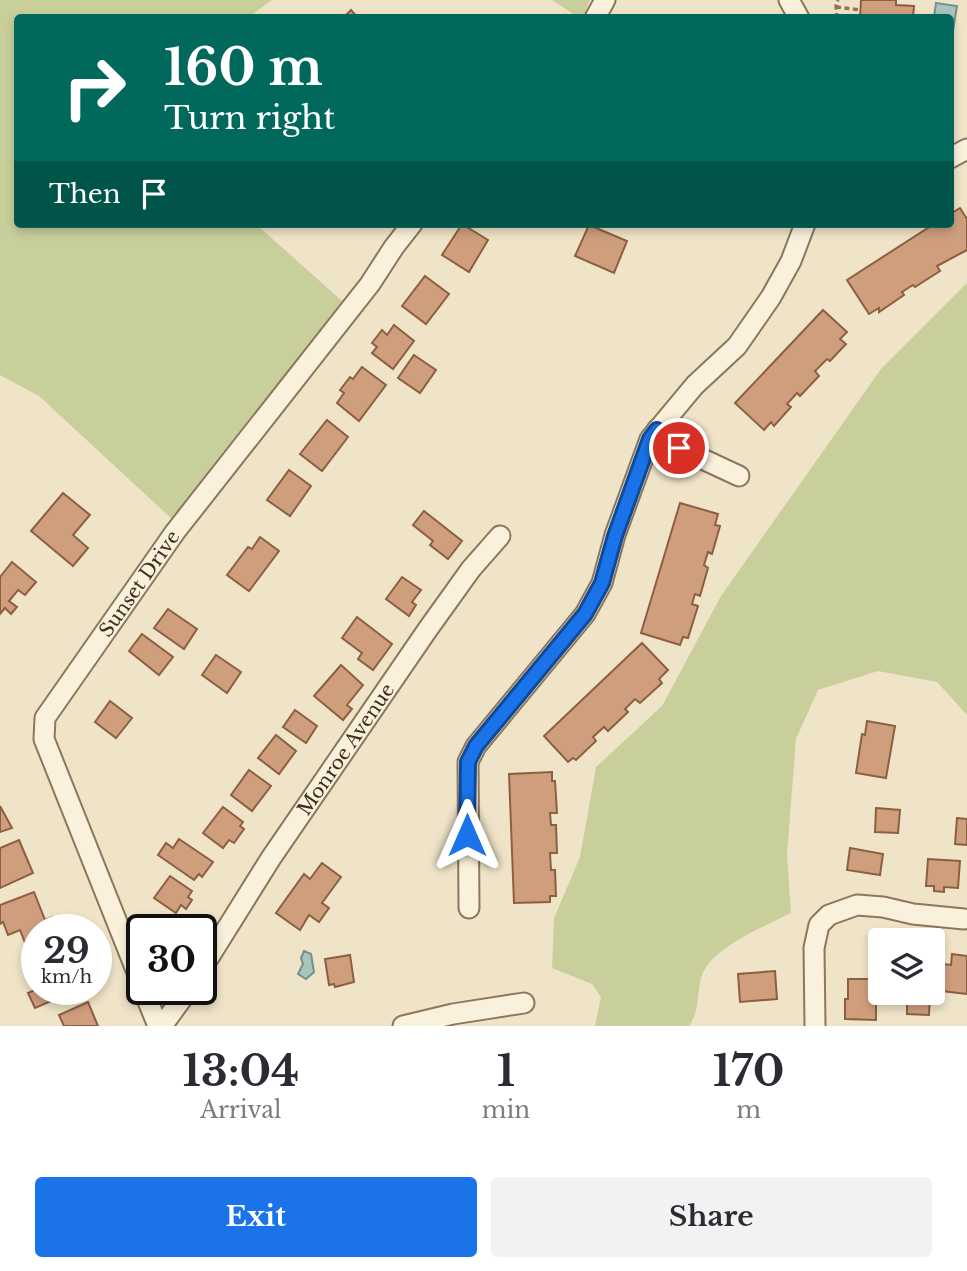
<!DOCTYPE html>
<html lang="en">
<head>
<meta charset="utf-8">
<style>
	body { margin:0; font-family:"Libre Baskerville",serif; background:#f2f2f3; color:#2b2b33; height:100vh; display:flex; flex-direction:column; font-size:26px; white-space:nowrap }
	* { box-sizing:border-box; margin:0 }
	p { font-size:23px; color:#7c7c81 }
	.icon { flex:none; width:38px; height:38px; fill:none; stroke:currentColor; stroke-width:2; stroke-linecap:round; stroke-linejoin:round }
	.map { position:relative; height:1026px; overflow:hidden }
	.details { display:flex; flex-direction:column; background:#fff; flex:1 }
	.details>* { flex:none }
	.guide { position:absolute; left:14px; top:14px; width:940px; height:214px; border-radius:7px; box-shadow:0 4px 10px #0003; background:#00695c; color:#fff; overflow:hidden }
	.fabs { position:absolute; left:868px; top:928px; display:grid; gap:14px }
	.fabs a { display:grid; place-items:center; width:77px; height:77px; border-radius:7px; background:#fff; box-shadow:0 4px 10px #0003; font-size:35px }
	.speed { position:absolute; left:21px; top:914px; display:flex; gap:14px; font-size:35px; font-weight:700; text-align:center }
	.speed>* { display:grid; place-content:center; width:91px; height:91px; border-radius:50%; background:#fff; box-shadow:0 4px 10px #0003; line-height:1 }
	.speed small { font-size:18px; font-weight:400 }
	.speed .limit { border:4px solid #111; border-radius:10px; background:#fff; color:#111 }
	.pin { position:absolute; display:grid; place-items:center; width:60px; height:60px; color:#fff; margin:-30px; border:4px solid #fff; border-radius:50%; box-shadow:0 2px 7px #0007 }
	.me { position:absolute; width:77px; margin:-38px; rotate:0deg; stroke-linejoin:round; filter:drop-shadow(0 0 5px #0008) }
	.turn { display:flex; align-items:center; gap:24px; height:147px; padding:0 35px; font-size:32px }
	.turn .icon { width:91px; height:91px; stroke-width:2.5 }
	.turn b { display:block; font-size:49px; line-height:60px }
	.then { display:flex; align-items:center; height:66px; padding:0 35px; background:#0003; gap:14px; font-size:26px }
	.eta { display:flex; justify-content:space-evenly; align-items:center; height:119px; text-align:center }
	.eta b { font-size:42px; font-weight:800; line-height:49px }
	.primary-button { display:flex; gap:14px; margin-top:auto; padding:14px 35px }
	.primary-button a { flex:1; height:80px; border-radius:7px; background:#1a73e8; color:#fff; font-size:28px; font-weight:800; line-height:80px; text-align:center }
	.primary-button a+a { background:#f2f2f3; color:#2b2b33 }
	.map>svg:first-child { display:block }
	.green { fill:#c9cf9b }
	.water { fill:#a9c4bc; stroke:#6f938a; stroke-width:2 }
	.building { fill:#cf9f7d; stroke:#8d5f41; stroke-width:2 }
	.lines { fill:none; stroke-linecap:round; stroke-linejoin:round }
	.minor-casing { stroke:#8d765c; stroke-width:23 }
	.path { stroke:#8d765c; stroke-width:3.5; stroke-dasharray:5 3.5; stroke-linecap:butt }
	.minor { stroke:#faf1dc; stroke-width:19 }
	.route-casing { stroke:#114b97; stroke-width:18 }
	.route { stroke:#1a73e8; stroke-width:12 }
	.labels { text-anchor:middle; dominant-baseline:central; stroke-width:5; stroke-linejoin:round; paint-order:stroke }
	.street-label { font-size:19px; fill:#3d2e20; stroke:#f7eed8 }
</style>
</head>
<body>
<div class="map">
<svg width="967" height="1026" viewBox="0 0 967 1026">
	<rect width="100%" height="100%" fill="#f0e4c8"/>
	<g class="green">
		<polygon points="0,0 272,0 249,17 18,18 18,224 256,224 342,301 227,454 173,520 39,396 0,375"/>
		<polygon points="552,0 590,0 583,17 580,18"/>
		<path d="M967,283v432l-30,-33 -59,-11 -60,19 -22,49 -9,116 4,58c-24,12 -72,32 -86,56 -10,15 -3,39 -16,57h-94l6,-29 -9,-13 -40,-16 2,-50 26,-61 16,-90 66,-61 59,-110 160,-227z"/>
	</g>
	<g class="water">
		<polygon points="936,3 957,6 952,37 950,36 950,18 934,17"/>
		<polygon points="304,951 311,954 314,972 306,979 298,974 303,964 301,958"/>
	</g>
	<g class="building">
		<polygon points="861,0 896,0 896,5 914,6 913,18 860,18"/>
		<polygon points="351,10 358,18 343,18"/>
		<polygon points="960,208 967,219 967,250 937,266 940,271 915,287 913,285 902,292 904,295 879,312 879,308 869,314 847,280 934,224 950,224 950,214"/>
		<polygon points="462,224 488,240 469,272 442,255"/>
		<polygon points="589,225 627,241 614,273 575,256"/>
		<polygon points="425,276 449,294 426,324 402,306"/>
		<polygon points="823,310 847,332 840,339 846,344 830,361 827,359 815,371 819,376 800,396 797,393 787,404 791,407 774,426 771,422 764,430 735,403"/>
		<polygon points="394,325 414,341 393,369 372,353 377,347 372,343 382,330 387,335"/>
		<polygon points="414,355 436,370 420,393 398,378"/>
		<polygon points="362,367 386,385 359,421 337,403 344,393 340,390 350,377 353,379"/>
		<polygon points="327,420 348,437 322,471 300,454"/>
		<polygon points="289,470 311,486 290,516 267,500"/>
		<polygon points="63,493 90,515 73,535 88,548 73,566 31,531"/>
		<polygon points="680,503 718,514 715,525 720,526 712,554 708,552 704,565 708,568 700,596 695,594 692,604 698,606 688,638 683,637 680,645 641,633"/>
		<polygon points="424,511 462,541 448,559 430,545 433,541 413,525"/>
		<polygon points="260,537 279,551 249,591 227,575 248,547 252,549"/>
		<polygon points="12,562 36,582 25,595 18,590 9,601 17,607 11,614 5,608 0,614 0,577"/>
		<polygon points="402,577 421,590 412,602 416,605 409,616 386,599"/>
		<polygon points="168,609 197,629 184,649 154,628"/>
		<polygon points="357,617 392,644 373,670 358,659 362,653 342,638"/>
		<polygon points="142,634 173,657 159,675 129,651"/>
		<polygon points="642,643 668,670 659,679 662,683 640,703 635,699 625,709 628,712 608,731 604,727 593,737 596,741 576,760 573,758 568,762 544,736"/>
		<polygon points="216,655 241,672 227,693 202,675"/>
		<polygon points="341,665 363,685 347,705 352,709 343,720 314,696"/>
		<polygon points="110,701 132,718 116,738 95,722"/>
		<polygon points="295,710 317,726 306,743 283,727"/>
		<polygon points="867,721 895,726 886,778 856,773 862,734 865,735"/>
		<polygon points="276,735 296,751 279,774 258,758"/>
		<polygon points="249,770 271,786 252,811 231,795"/>
		<polygon points="552,772 552,781 555,781 557,813 550,813 551,825 556,825 557,853 550,853 551,870 555,870 556,896 550,896 550,902 514,903 509,774"/>
		<polygon points="0,806 12,828 0,832"/>
		<polygon points="223,807 243,822 240,826 244,829 234,843 229,840 223,848 203,833"/>
		<polygon points="876,808 900,810 898,833 875,832"/>
		<polygon points="957,818 967,819 967,845 955,844"/>
		<polygon points="179,839 213,862 202,877 199,874 194,880 158,855 166,843 173,848"/>
		<polygon points="19,840 33,873 0,888 0,848"/>
		<polygon points="850,848 883,854 880,875 847,870"/>
		<polygon points="928,859 960,861 958,888 944,887 944,892 934,891 934,886 926,886"/>
		<polygon points="322,863 341,877 322,903 329,908 319,922 309,915 300,930 276,913 304,874 310,879"/>
		<polygon points="170,876 192,891 188,897 192,900 186,909 181,905 176,913 154,898"/>
		<polygon points="34,892 45,920 52,917 57,929 37,929 37,950 29,953 20,930 8,935 3,922 0,924 0,905"/>
		<polygon points="952,954 967,956 967,994 933,990 935,963 951,965"/>
		<polygon points="350,955 354,982 335,987 334,984 329,985 325,959"/>
		<polygon points="775,971 777,999 740,1002 738,974"/>
		<polygon points="848,979 876,979 876,1020 845,1019 845,999 848,999"/>
		<polygon points="37,989 79,989 35,1008 28,993"/>
		<polygon points="907,992 930,992 929,1015 907,1014"/>
		<polygon points="88,1002 98,1026 64,1026 59,1015"/>
	</g>
	<g class="lines">
		<defs>
			<g id="minor">
				<polyline points="789,0 799,18"/>
				<polyline points="595,18 605,0"/>
				<polyline points="950,158 967,149"/>
				<polyline points="657,430 679,448 739,476"/>
				<polyline points="469,908 468,762 476,746 585,614 602,583 615,535 650,439 695,385 737,346 771,297 791,261 805,224"/>
				<path id="s1" d="M201,970l70,-112 157,-229 43,-60 29,-33"/>
				<path id="s2" d="M142,985l-98,-246 1,-21 130,-186 195,-248 24,-37 18,-23"/>
				<polyline points="143,989 158,1026"/>
				<polyline points="162,1026 189,989"/>
				<polyline points="403,1026 453,1014 524,1003"/>
				<polyline points="815,1026 814,948 819,925 829,915 857,905 883,907 913,914 964,919"/>
			</g>
		</defs>
		<use href="#minor" class="minor-casing"/>
		<g class="path">
			<polyline points="836,7 861,10"/>
			<polyline points="837,18 836,5 838,0"/>
		</g>
		<use href="#minor" class="minor"/>
	</g>
	<g class="lines">
		<defs>
			<polyline id="route" points="467,835 468,762 476,746 585,614 602,583 615,536 650,439 657,430 679,448"/>
		</defs>
		<use href="#route" class="route-casing"/>
		<use href="#route" class="route"/>
	</g>
	<g class="labels">
		<g class="street-label">
			<text stroke="none"><textPath href="#s2" startOffset="450">Sunset Drive</textPath></text>
			<text stroke="none"><textPath href="#s1" startOffset="264">Monroe Avenue</textPath></text>
		</g>
	</g>
</svg>
<div class="fabs">
<a><svg class="icon" aria-label="layers" viewBox="0 0 24 24"><path d="M12 4l9 5-9 5-9-5zM3 14l9 5 9-5"/></svg></a>
</div>
<div class="speed"><div>29<small>km/h</small></div><div class="limit">30</div></div>
<div class="pin" style="left:679px;top:448px;background:#d93025"><svg class="icon" aria-label="arrive" viewBox="0 0 24 24"><path d="M6 21V4h12l-3 4 3 4H6"/></svg></div>
<svg class="me" style="left:467px;top:835px" viewBox="-20 -20 40 40"><path d="M0-17L14 15 0 8-14 15z" fill="#1a73e8" stroke="#fff" stroke-width="4"/></svg>
<div class="guide">
<div class="turn"><svg class="icon" aria-label="right" viewBox="0 0 24 24"><path d="M7 20v-9h11M14 6l5 5-5 5"/></svg><div><b>160 m</b>Turn right</div></div>
<div class="then">Then<svg class="icon" aria-label="arrive" viewBox="0 0 24 24"><path d="M6 21V4h12l-3 4 3 4H6"/></svg></div>
</div>
</div>
<section class="details">
<div class="eta">
<div><b>13:04</b><p>Arrival</p></div>
<div><b>1</b><p>min</p></div>
<div><b>170</b><p>m</p></div>
</div>
<div class="primary-button"><a>Exit</a><a>Share</a></div>
</section>
</body>
</html>
